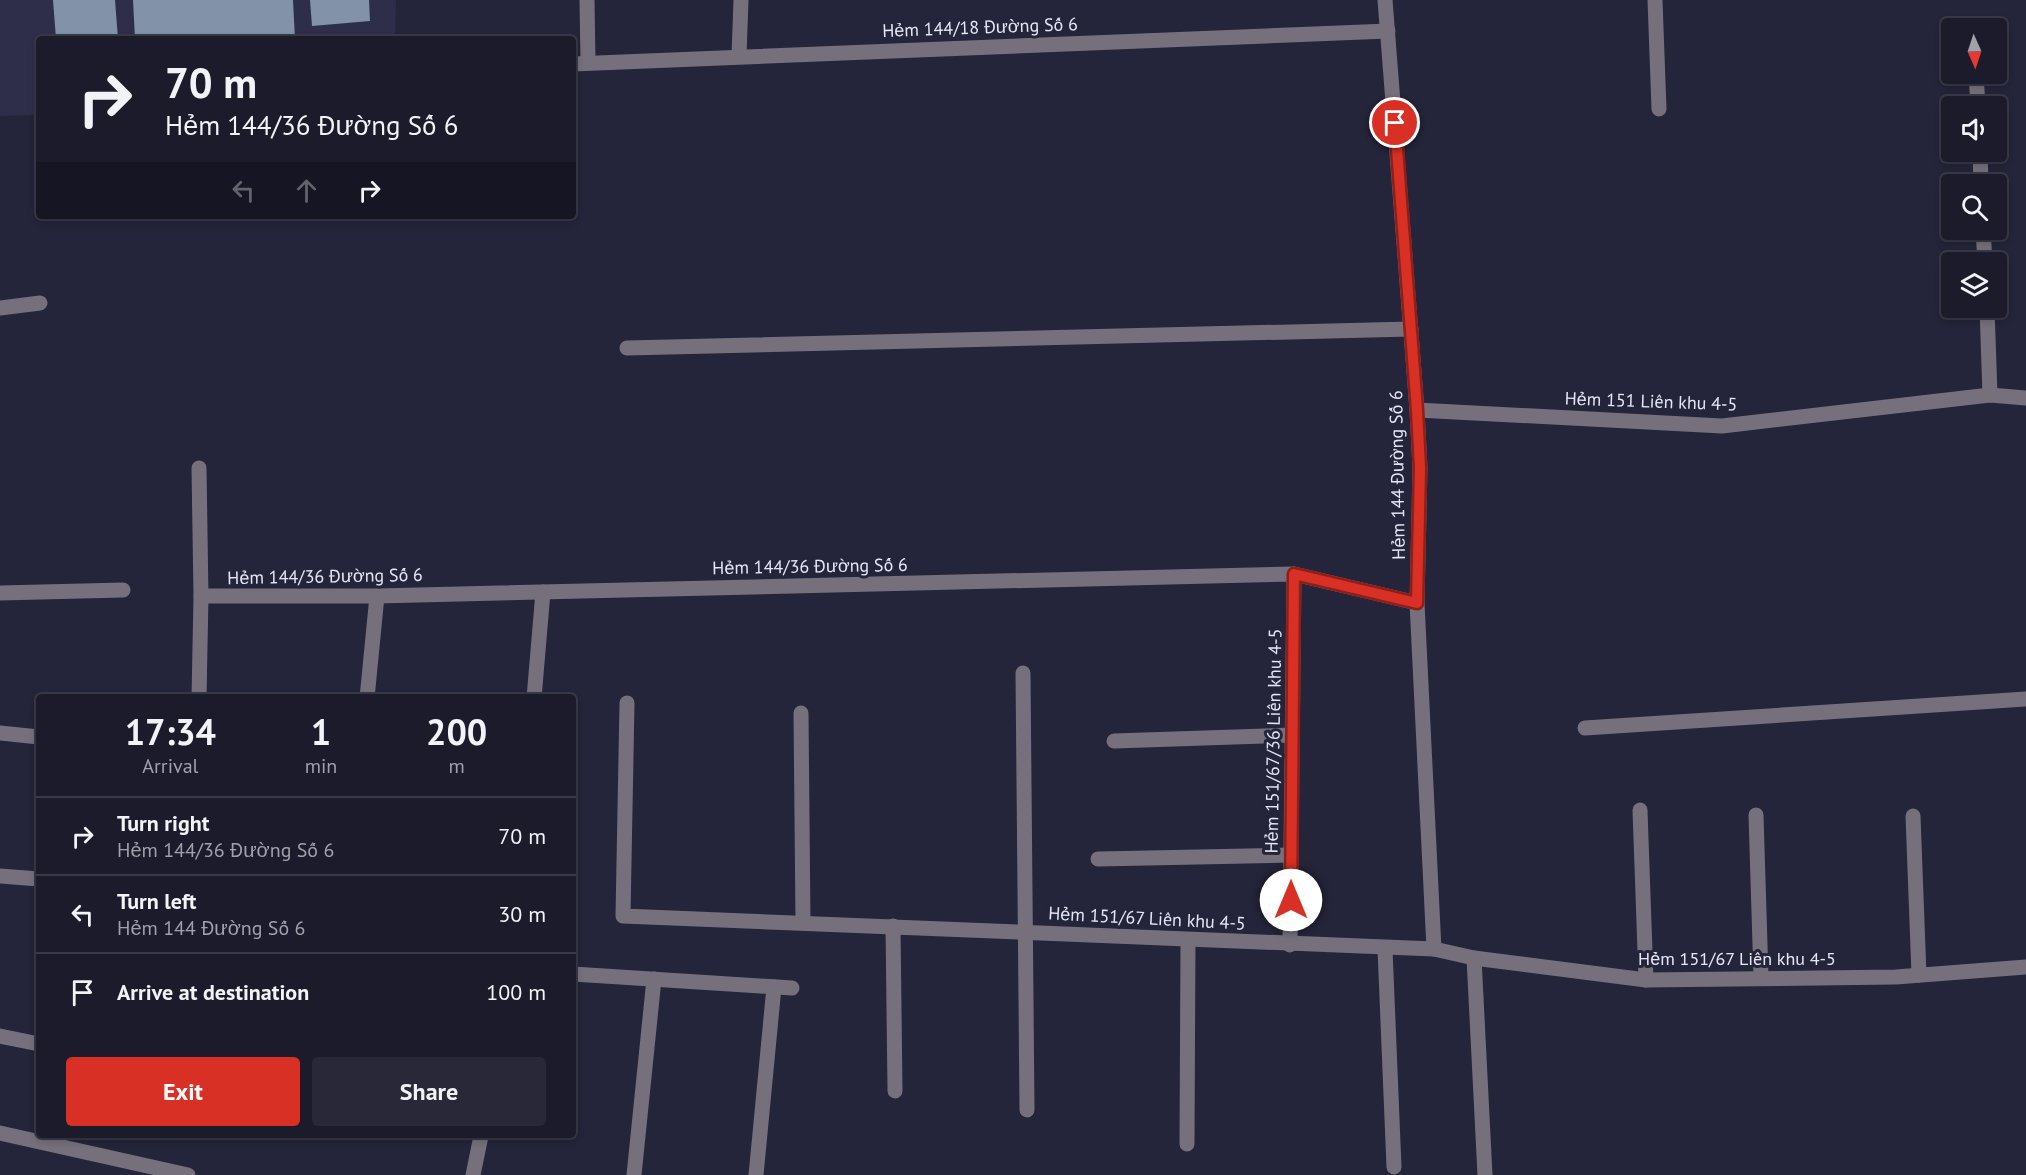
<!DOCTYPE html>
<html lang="en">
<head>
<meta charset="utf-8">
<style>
	body { margin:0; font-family:"PT Sans",sans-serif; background:#282838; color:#f1f3f6; height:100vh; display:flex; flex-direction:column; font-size:22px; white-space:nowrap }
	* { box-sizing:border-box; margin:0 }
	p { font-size:20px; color:#a0a1a9 }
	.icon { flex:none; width:33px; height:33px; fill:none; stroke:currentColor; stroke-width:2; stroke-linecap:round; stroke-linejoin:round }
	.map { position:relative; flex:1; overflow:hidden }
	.drawer { position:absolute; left:36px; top:694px; width:540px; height:444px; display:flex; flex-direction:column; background:#1b1b2c; border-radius:6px; box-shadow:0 3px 9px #0003,0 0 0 2px #393948 }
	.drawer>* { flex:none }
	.banner { position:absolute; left:36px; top:36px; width:540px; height:183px; border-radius:6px; box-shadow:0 3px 9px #0003,0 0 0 2px #393948; background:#1b1b2c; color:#f1f3f6; overflow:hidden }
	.needle { width:39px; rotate:177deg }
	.tools { position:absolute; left:1941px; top:18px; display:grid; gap:12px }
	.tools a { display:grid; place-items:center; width:66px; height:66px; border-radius:6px; background:#1b1b2c; box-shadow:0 3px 9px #0003,0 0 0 2px #393948; font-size:30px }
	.pin { position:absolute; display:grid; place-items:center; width:51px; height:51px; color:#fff; margin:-26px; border:3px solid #fff; border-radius:50%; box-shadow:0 2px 6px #0007 }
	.me { position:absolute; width:66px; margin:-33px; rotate:0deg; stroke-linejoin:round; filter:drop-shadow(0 0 4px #0008) }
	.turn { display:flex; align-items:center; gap:21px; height:126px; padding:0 30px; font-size:27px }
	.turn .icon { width:78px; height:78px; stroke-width:2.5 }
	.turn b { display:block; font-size:42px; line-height:51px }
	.lanes { display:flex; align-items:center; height:57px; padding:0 30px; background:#0003; justify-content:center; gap:30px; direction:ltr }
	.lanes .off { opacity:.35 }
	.eta { display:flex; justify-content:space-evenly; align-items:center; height:102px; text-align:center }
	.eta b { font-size:36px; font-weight:700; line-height:42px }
	.cta { display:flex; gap:12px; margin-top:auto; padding:12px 30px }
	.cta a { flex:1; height:69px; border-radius:6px; background:#d93025; color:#fff; font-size:24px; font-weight:700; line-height:69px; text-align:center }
	.cta a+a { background:#282838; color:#f1f3f6 }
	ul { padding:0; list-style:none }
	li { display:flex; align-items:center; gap:18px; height:78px; padding:0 30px; border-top:2px solid #393948 }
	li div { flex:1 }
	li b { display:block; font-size:22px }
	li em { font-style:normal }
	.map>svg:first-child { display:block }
	.built { fill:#2e2e4a }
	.building { fill:#8192a9 }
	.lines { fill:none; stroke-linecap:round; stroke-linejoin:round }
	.minor { stroke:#75707b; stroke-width:15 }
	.route-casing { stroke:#8d1f18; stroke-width:15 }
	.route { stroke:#d93025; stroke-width:10 }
	.labels { text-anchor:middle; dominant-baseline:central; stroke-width:6; stroke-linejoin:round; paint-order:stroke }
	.street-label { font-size:18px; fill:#e6e7f6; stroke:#24243a }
</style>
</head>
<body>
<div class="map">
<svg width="2026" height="1175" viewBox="0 0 2026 1175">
	<rect width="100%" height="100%" fill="#24243a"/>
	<polygon class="built" points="0,0 396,0 395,39 39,39 39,115 0,116"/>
	<g class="building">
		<polygon points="53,0 115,0 118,39 56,39"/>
		<polygon points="133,0 293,0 295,39 135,39"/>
		<polygon points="310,0 369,0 370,21 312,26"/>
	</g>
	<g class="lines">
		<g class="minor">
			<polyline points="587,0 588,62"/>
			<polyline points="1385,0 1417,410 1420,468 1417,603 1434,949"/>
			<polyline points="1655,0 1659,109"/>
			<polyline points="739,56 741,0"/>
			<polyline points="573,64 1388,31"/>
			<polyline points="1976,74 1978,106"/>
			<polyline points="1980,152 1981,184"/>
			<polyline points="1983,230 1985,262"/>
			<polyline points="0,308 40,303"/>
			<polyline points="1987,308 1990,395"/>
			<polyline points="627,348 1411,329"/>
			<polyline points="1417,410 1722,426 1990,395 2026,398"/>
			<polyline points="199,468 201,596 199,698"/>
			<polyline points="0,593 123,590"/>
			<polyline points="201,596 377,596 1294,574 1417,603"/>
			<polyline points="1023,673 1027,1110"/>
			<polyline points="367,698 377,596"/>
			<polyline points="534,698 543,592"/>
			<polyline points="627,703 623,916 1434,949 1474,958 1646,980 1896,977 2026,967"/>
			<polyline points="801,713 803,922"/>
			<polyline points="1585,728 2026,699"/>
			<polyline points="0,733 39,737"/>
			<polyline points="1114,741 1292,735"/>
			<polyline points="1640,810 1646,980"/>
			<polyline points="1756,815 1761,977"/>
			<polyline points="1913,816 1919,975"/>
			<polyline points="1098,859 1291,855"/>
			<polyline points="0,876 39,879"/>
			<polyline points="893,926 895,1091"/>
			<polyline points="1290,945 1294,574"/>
			<polyline points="1385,949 1394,1167"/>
			<polyline points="1474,958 1485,1175"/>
			<polyline points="573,974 792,988"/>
			<polyline points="0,1036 39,1044"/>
			<polyline points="0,1133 188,1175"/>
			<polyline points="1187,1144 1188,940"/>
			<polyline points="473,1175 481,1136"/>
			<polyline points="634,1175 654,979"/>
			<polyline points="756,1175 774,987"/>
		</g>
	</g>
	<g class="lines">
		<defs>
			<polyline id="route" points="1291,900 1294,574 1417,603 1420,468 1417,410 1395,123"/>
		</defs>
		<use href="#route" class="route-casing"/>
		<use href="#route" class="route"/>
	</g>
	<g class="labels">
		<g class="street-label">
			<text transform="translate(980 27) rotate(-2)">Hẻm 144/18 Đường Số 6</text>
			<text transform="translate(1651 401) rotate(2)">Hẻm 151 Liên khu 4-5</text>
			<text transform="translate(1397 475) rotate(-91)">Hẻm 144 Đường Số 6</text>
			<text transform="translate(810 566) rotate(-1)">Hẻm 144/36 Đường Số 6</text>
			<text transform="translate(325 576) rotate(-1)">Hẻm 144/36 Đường Số 6</text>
			<text transform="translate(1273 741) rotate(-89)">Hẻm 151/67/36 Liên khu 4-5</text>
			<text transform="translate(1147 918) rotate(3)">Hẻm 151/67 Liên khu 4-5</text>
			<text x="1737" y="958">Hẻm 151/67 Liên khu 4-5</text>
		</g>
	</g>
</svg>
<div class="tools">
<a><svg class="needle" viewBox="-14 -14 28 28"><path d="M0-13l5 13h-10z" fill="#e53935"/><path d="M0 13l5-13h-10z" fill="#a0a1a9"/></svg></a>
<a><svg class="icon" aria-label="sound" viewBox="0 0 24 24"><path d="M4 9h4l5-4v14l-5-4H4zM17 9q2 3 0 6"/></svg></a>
<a><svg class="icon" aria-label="search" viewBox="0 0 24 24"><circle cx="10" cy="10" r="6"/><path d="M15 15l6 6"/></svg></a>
<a><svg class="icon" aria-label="layers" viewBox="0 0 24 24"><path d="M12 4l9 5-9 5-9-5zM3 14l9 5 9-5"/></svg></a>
</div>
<div class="pin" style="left:1395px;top:123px;background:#d93025"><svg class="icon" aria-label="arrive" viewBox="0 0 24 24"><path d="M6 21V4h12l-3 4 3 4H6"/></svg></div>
<svg class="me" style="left:1291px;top:900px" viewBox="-20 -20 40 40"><circle r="19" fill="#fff"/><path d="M0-13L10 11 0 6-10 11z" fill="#d93025"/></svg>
<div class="banner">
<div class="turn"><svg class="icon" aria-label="right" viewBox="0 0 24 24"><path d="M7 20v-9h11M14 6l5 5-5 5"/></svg><div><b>70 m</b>Hẻm 144/36 Đường Số 6</div></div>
<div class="lanes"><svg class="icon off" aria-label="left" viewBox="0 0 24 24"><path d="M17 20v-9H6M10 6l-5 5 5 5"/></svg><svg class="icon off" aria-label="ahead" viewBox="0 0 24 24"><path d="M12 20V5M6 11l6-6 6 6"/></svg><svg class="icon" aria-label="right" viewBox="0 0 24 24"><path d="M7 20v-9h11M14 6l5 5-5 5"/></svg></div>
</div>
<section class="drawer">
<div class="eta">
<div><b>17:34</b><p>Arrival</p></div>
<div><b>1</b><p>min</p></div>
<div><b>200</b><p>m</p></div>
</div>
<ul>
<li><svg class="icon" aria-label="right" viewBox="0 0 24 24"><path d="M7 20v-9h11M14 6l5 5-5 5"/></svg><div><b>Turn right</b><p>Hẻm 144/36 Đường Số 6</p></div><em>70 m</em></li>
<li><svg class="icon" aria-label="left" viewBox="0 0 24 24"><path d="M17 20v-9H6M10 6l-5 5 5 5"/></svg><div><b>Turn left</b><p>Hẻm 144 Đường Số 6</p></div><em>30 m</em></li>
<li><svg class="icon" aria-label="arrive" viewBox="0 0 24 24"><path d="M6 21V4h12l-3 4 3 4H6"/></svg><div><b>Arrive at destination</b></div><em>100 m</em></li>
</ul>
<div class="cta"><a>Exit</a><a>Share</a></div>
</section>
</div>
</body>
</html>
